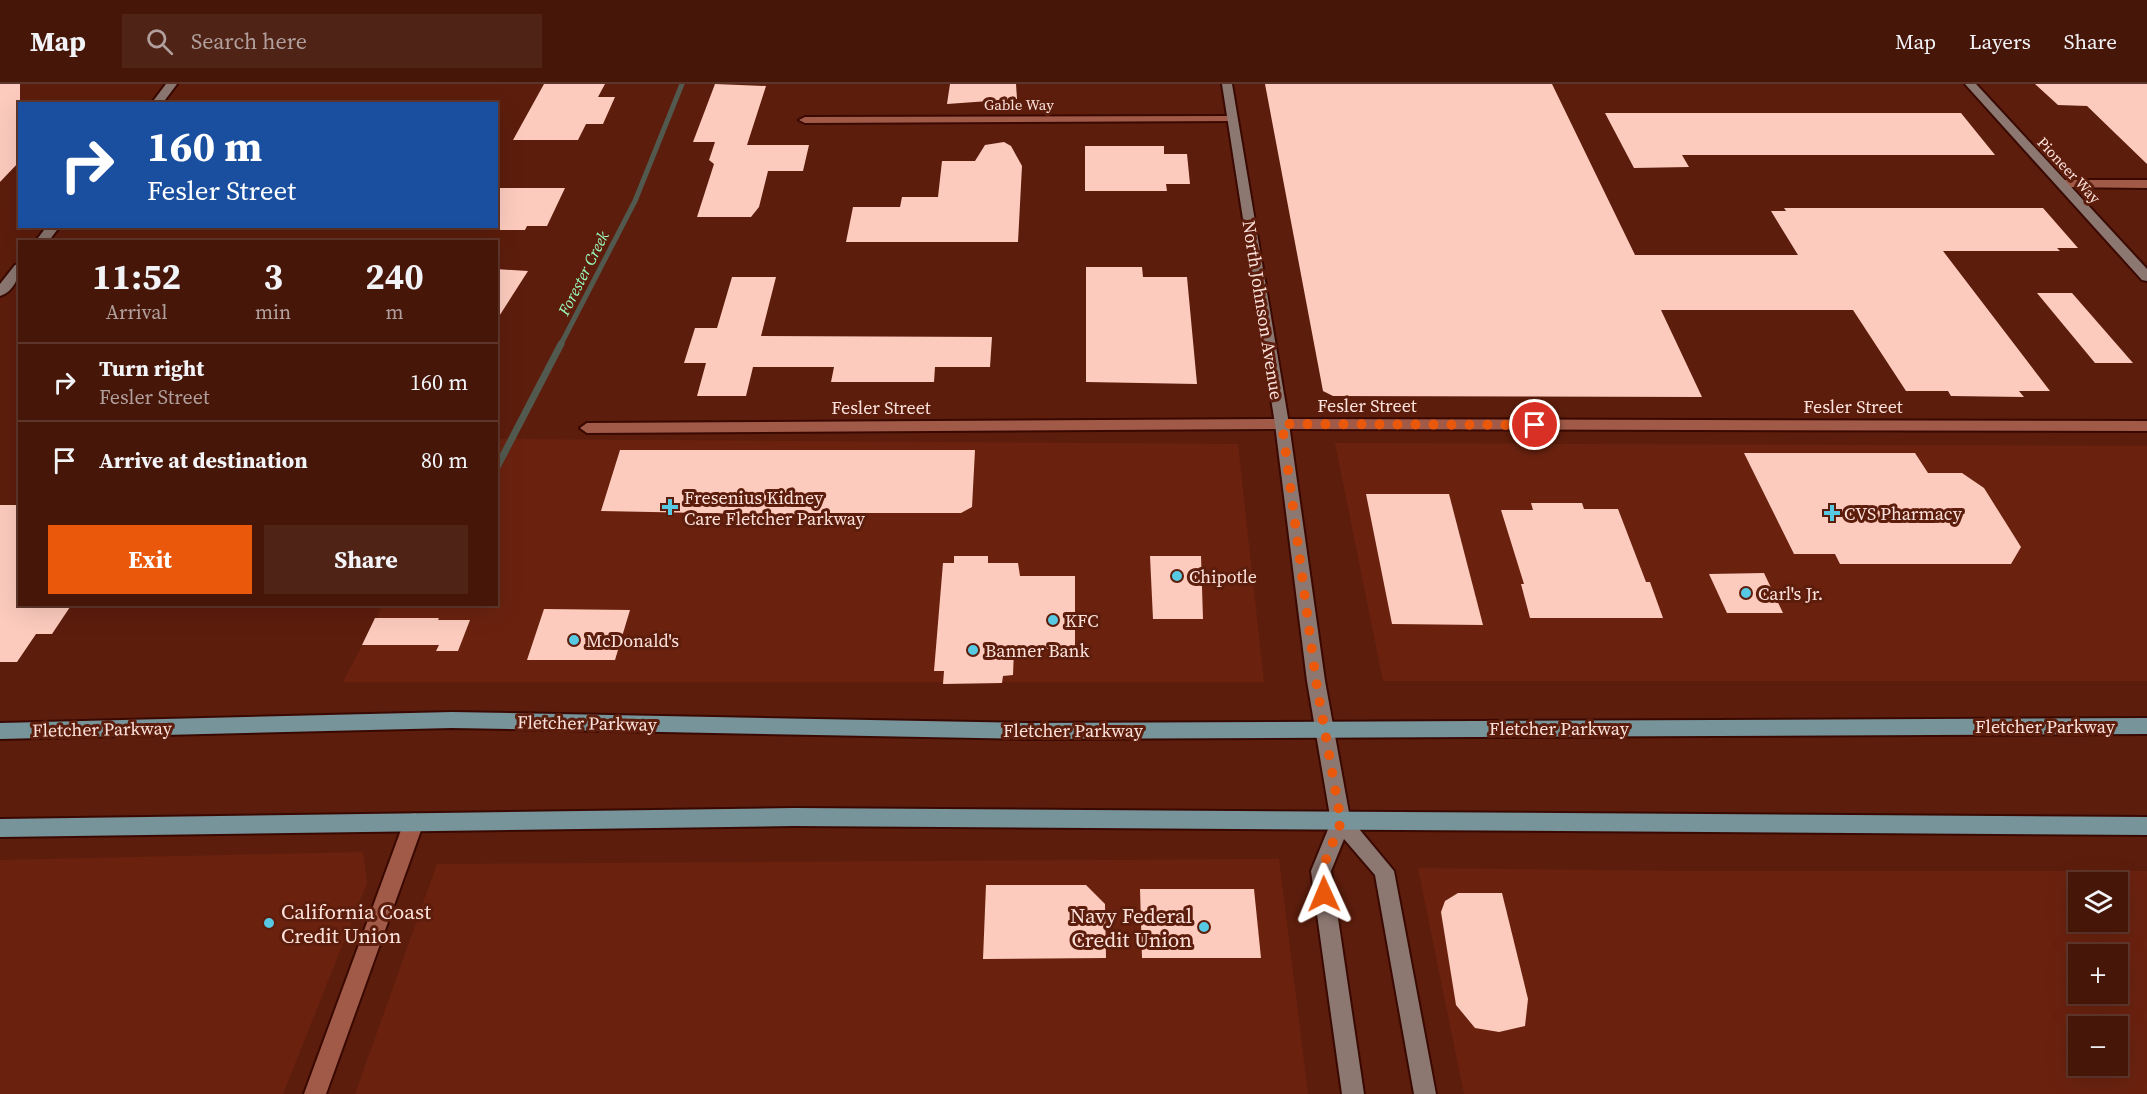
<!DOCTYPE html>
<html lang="en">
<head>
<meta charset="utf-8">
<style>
	body { margin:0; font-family:"Source Serif 4",serif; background:#502317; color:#f1f3f6; height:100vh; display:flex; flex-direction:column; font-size:22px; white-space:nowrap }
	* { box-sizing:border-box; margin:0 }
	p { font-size:20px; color:#b09f9c }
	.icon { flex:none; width:33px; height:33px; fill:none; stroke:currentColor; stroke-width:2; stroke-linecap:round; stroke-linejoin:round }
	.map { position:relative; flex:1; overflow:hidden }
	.panel { position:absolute; left:18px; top:156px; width:480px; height:366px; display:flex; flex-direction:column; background:#461609; border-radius:0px; box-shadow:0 6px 24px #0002,0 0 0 2px #5e352a }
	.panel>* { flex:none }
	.guide { position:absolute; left:18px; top:18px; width:480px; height:126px; border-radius:0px; box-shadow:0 6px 24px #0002,0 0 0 2px #5e352a; background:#1a4fa0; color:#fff; overflow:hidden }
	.buttons { position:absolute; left:2068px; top:788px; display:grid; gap:12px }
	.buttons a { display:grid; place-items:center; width:60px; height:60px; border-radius:0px; background:#461609; box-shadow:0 6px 24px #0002,0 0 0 2px #5e352a; font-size:30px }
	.pin { position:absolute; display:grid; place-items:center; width:51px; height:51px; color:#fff; margin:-26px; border:3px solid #fff; border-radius:50%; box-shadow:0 2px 6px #0007 }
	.me { position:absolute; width:66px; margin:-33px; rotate:359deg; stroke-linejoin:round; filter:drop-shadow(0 0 4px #0008) }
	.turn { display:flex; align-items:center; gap:21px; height:126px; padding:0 30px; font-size:27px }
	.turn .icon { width:78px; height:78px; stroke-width:2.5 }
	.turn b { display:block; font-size:42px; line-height:51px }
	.eta { display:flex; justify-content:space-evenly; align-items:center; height:102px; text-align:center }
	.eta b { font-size:36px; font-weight:700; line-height:42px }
	.action { display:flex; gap:12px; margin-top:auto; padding:12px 30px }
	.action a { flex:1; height:69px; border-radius:0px; background:#ea580c; color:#fff; font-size:24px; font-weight:700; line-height:69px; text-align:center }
	.action a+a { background:#502317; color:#f1f3f6 }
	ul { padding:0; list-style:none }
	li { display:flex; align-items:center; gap:18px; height:78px; padding:0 30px; border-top:2px solid #5e352a }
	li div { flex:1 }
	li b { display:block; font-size:22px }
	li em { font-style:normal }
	header { display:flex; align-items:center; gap:36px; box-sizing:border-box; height:84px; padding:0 30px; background:#461609; border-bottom:2px solid #5e352a }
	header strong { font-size:28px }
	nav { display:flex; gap:33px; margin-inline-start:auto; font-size:21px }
	.search { width:420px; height:54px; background:#502317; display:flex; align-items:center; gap:15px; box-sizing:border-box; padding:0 21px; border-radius:0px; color:#b09f9c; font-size:22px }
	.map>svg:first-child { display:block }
	.built { fill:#6a220f; fill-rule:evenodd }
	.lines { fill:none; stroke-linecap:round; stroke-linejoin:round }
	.stream-far1 { stroke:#525a4f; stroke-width:5 }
	.stream { stroke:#525a4f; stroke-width:7 }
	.building { fill:#fccbbe }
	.minor-casing { stroke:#390901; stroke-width:4 }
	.tertiary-casing { stroke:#390901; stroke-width:4 }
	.secondary-casing { stroke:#390901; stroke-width:4 }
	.primary-casing { stroke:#390901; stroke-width:4 }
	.minor { fill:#a15a48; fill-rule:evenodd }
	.tertiary { fill:#a15a48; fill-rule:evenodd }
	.secondary { fill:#8c7771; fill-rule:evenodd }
	.primary { fill:#76949a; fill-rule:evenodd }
	.route { stroke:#ea580c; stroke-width:10; stroke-dasharray:0 18 }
	.poi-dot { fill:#57c9e3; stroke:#5d1d0c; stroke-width:2 }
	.labels { text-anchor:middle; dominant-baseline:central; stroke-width:6; stroke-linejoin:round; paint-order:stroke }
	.far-street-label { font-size:15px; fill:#fce2dc; stroke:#5d1d0c }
	.far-water-label { font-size:16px; font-style:italic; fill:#99febf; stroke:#5d1d0c }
	.street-label { font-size:18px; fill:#fce2dc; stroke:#5d1d0c }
	.poi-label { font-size:18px; fill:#fce2dc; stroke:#5d1d0c; text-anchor:start }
	.near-poi-label { font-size:21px; fill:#fce2dc; stroke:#5d1d0c; text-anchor:start }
</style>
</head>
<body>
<header>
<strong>Map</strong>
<div class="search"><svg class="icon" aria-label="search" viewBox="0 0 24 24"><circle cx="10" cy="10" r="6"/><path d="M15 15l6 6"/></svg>Search here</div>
<nav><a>Map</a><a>Layers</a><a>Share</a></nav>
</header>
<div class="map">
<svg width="2147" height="1010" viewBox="0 0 2147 1010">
	<rect width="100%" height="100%" fill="#5d1d0c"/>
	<g class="built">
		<polygon points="497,355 1238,360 1264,598 343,598 383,521 496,520"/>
		<polygon points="1335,359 2147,362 2147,597 1383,597"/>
		<polygon points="363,768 367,799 283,1010 0,1010 0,776"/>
		<polygon points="1279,775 1308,1010 355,1010 437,780"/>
		<path d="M1418,784l263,3h466v223h-683zM2079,798h39v39h-39zM2079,870h39v39h-39zM2079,942h39v39h-39z"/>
	</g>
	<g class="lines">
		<polyline class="stream-far1" points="560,262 635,117 682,0"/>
		<polyline class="stream" points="496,385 561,260"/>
	</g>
	<g class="building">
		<polygon points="0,0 20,0 20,77 0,98"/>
		<polygon points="544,0 605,0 598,13 615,13 603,40 586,40 578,56 513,56"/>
		<polygon points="715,0 766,2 747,61 809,61 803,87 768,87 759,123 751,133 697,133 714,80 709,76 715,58 693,58"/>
		<polygon points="950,0 1016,0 1017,15 947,20"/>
		<polygon points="1265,0 1552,0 1635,171 1798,171 1771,127 1786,127 1784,124 2043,124 2078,164 2057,164 2060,167 1943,167 2050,307 2019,307 2024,313 1951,312 1948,307 1906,307 1853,226 1661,226 1702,313 1333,312 1323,307"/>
		<polygon points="2035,0 2147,0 2147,80 2087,22 2058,21"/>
		<polygon points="1605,29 1961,29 1995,71 1682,71 1689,83 1634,84"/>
		<polygon points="1004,58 1011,62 1022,82 1018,158 846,158 853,123 900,123 902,113 938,113 942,77 975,77 985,61"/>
		<polygon points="1085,62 1164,62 1164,70 1187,70 1190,100 1166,100 1167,107 1085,107"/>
		<polygon points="496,104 565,104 547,142 527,142 525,146 496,146"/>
		<polygon points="1086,183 1142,183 1143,193 1187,193 1197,300 1086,298"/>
		<polygon points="496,185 528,187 496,237"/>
		<polygon points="732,193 776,193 761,252 992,253 990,283 935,283 934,298 831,298 834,283 753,283 746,312 697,312 706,279 684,279 695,244 717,244"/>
		<polygon points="2037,209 2072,209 2133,279 2095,279"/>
		<polygon points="620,366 975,366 972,423 961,429 803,429 802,431 601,427"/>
		<polygon points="1744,369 1915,369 1928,389 1962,389 1984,404 2021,463 2011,480 1840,480 1835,470 1794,470"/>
		<polygon points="1366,410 1449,410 1483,541 1392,540"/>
		<polygon points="1531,419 1582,419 1584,425 1618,425 1646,498 1650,498 1663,534 1530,534 1521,500 1524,500 1501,426 1533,426"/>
		<polygon points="0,421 20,421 20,520 72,520 52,550 36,550 17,578 0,578"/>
		<polygon points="954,472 988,472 988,479 1018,479 1020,492 1075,492 1075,565 1014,565 1013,591 1003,592 1002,599 943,600 944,587 934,587 943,479 954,479"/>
		<polygon points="1150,472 1201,472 1203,535 1153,535"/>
		<polygon points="1764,489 1783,529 1727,529 1709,490"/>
		<polygon points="544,525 630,526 615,576 527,576"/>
		<polygon points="375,534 439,534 438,536 470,536 458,567 436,567 439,561 362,561"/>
		<polygon points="986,801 1086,801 1105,820 1106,874 983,875"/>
		<polygon points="1140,805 1254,805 1261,874 1142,874"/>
		<polygon points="1458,809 1502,809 1528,915 1525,942 1499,948 1475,944 1456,921 1441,828 1445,817"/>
	</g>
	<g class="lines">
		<defs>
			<g id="minor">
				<polygon points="1233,32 1237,33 1237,37 805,39 799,36 805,33"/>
				<polygon points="2062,96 2147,96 2147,104 2058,103 2058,97"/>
				<polygon points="1282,335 2147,337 2147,347 1282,345 587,349 580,344 587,339"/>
			</g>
			<polygon id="tertiary" points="414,729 421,732 424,738 326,1010 304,1010 404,738 407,732"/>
			<g id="secondary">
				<polygon points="166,0 177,0 162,20 151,20"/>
				<polygon points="1222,0 1232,0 1289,340 1325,597 1350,734 1394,787 1436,1010 1414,1010 1375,791 1344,755 1331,787 1364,1010 1342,1010 1311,787 1331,738 1307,597 1275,340"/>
				<polygon points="1965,0 1976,0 2147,185 2147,197 2142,196"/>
				<polygon points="47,142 60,142 48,158 35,158"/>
				<path d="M20,180c0,13 -7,28 -20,32v-12l15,-19z"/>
			</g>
			<g id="primary">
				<polygon points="452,628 1025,639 2147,634 2147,650 1025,655 452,644 0,655 0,639"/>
				<polygon points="794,724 2147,733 2147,751 794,742 0,753 0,735"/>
			</g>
		</defs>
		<use href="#minor" class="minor-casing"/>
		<use href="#tertiary" class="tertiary-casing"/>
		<use href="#secondary" class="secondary-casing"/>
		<use href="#primary" class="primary-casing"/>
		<use href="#minor" class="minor"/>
		<use href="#tertiary" class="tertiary"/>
		<use href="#secondary" class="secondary"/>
		<use href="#primary" class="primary"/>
	</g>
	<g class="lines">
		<polyline class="route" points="1324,810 1321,788 1341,738 1316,597 1282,340 1535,341"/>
	</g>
	<g class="poi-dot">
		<path d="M667 414h6v6h6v6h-6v6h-6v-6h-6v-6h6z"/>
		<path d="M1829 420h6v6h6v6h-6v6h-6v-6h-6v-6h6z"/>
		<circle cx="1177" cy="492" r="6"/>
		<circle cx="1746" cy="509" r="6"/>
		<circle cx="1053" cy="536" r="6"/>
		<circle cx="574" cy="556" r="6"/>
		<circle cx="973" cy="566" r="6"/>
		<circle cx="269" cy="839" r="6"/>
		<circle cx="1204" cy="843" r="6"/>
	</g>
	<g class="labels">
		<g class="far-street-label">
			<text x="1019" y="20">Gable Way</text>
			<text transform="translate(2069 86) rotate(47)">Pioneer Way</text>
		</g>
		<g class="far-water-label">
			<text transform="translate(583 189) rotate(-63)">Forester Creek</text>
		</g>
		<g class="street-label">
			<text transform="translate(1263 226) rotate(81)">North Johnson Avenue</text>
			<text x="1367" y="321">Fesler Street</text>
			<text x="1853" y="322">Fesler Street</text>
			<text x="881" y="323">Fesler Street</text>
			<text transform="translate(587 639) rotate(1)">Fletcher Parkway</text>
			<text x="2045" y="642">Fletcher Parkway</text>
			<text x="1559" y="644">Fletcher Parkway</text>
			<text transform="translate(102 645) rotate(-1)">Fletcher Parkway</text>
			<text x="1073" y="646">Fletcher Parkway</text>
		</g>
		<g class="poi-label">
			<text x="684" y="413">Fresenius Kidney<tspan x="684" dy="21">Care Fletcher Parkway</tspan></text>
			<text x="1844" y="429">CVS Pharmacy</text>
			<text x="1189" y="492">Chipotle</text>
			<text x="1758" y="509">Carl's Jr.</text>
			<text x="1065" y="536">KFC</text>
			<text x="586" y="556">McDonald's</text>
			<text x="985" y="566">Banner Bank</text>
		</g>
		<g class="near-poi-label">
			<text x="281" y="827">California Coast<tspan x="281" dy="24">Credit Union</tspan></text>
			<text x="1192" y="831" text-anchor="end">Navy Federal<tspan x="1192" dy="24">Credit Union</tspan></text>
		</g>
	</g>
</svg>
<div class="buttons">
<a><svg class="icon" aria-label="layers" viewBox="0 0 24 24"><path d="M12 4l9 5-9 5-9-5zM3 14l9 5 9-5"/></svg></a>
<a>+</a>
<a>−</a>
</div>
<div class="pin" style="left:1535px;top:341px;background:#d93025"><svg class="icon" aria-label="arrive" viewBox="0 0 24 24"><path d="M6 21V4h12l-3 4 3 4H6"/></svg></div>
<svg class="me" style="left:1324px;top:810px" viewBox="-20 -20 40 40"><path d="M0-17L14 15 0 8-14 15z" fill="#ea580c" stroke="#fff" stroke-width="4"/></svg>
<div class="guide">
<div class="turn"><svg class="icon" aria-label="right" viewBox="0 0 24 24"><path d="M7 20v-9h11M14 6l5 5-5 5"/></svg><div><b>160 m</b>Fesler Street</div></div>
</div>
<section class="panel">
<div class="eta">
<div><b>11:52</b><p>Arrival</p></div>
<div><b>3</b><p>min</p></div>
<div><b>240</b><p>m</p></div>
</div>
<ul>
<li><svg class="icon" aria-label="right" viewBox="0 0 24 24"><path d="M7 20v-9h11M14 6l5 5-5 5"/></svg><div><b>Turn right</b><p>Fesler Street</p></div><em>160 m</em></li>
<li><svg class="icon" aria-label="arrive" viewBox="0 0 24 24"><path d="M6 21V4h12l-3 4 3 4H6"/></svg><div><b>Arrive at destination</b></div><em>80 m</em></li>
</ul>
<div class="action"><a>Exit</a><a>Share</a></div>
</section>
</div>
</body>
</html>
